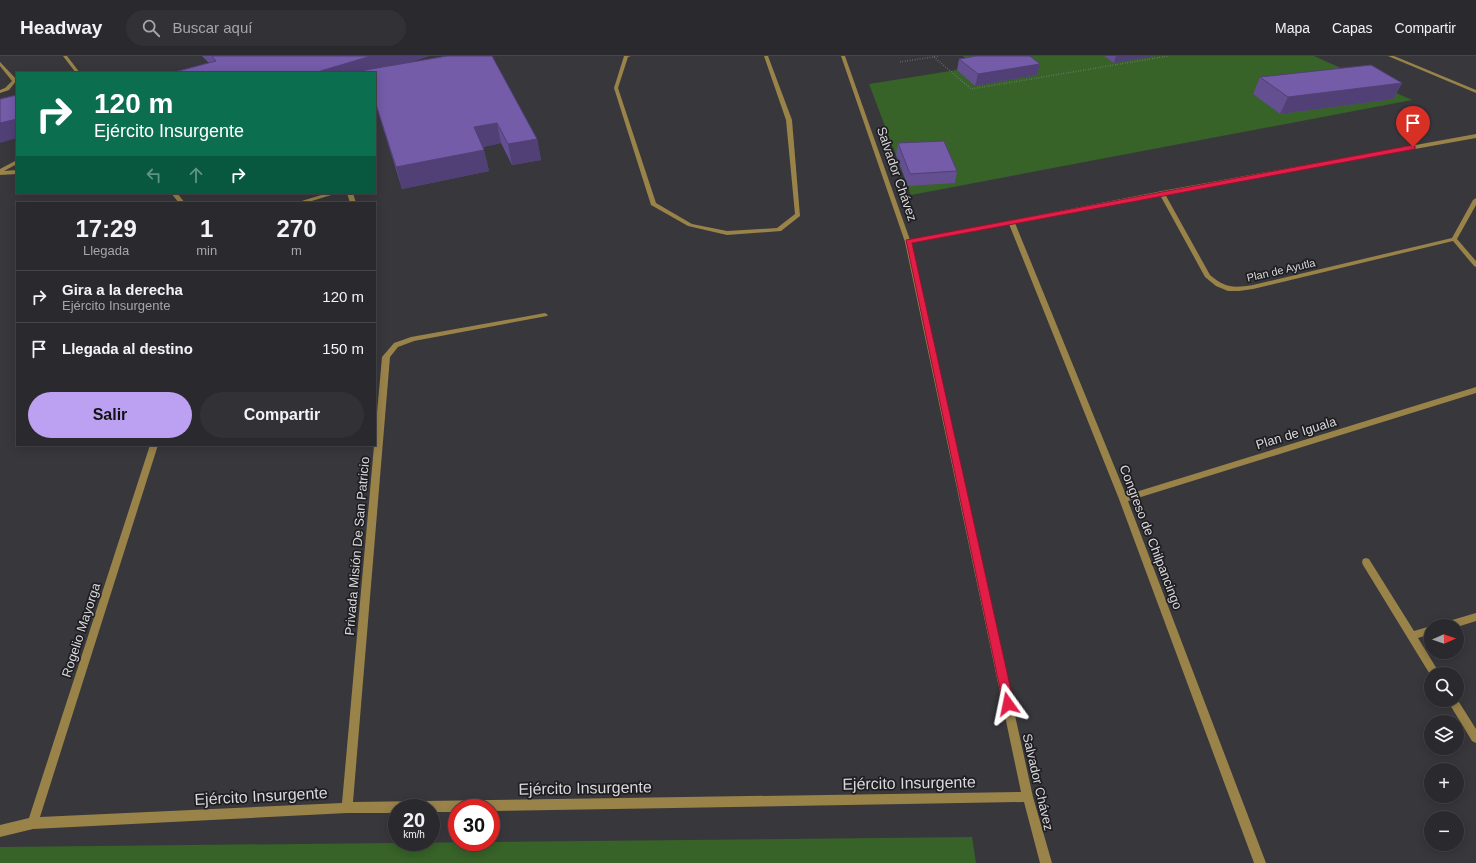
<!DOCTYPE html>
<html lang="es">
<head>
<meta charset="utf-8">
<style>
	body { margin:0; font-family:Arial,sans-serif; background:#323135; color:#f1f3f6; height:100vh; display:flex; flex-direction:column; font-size:15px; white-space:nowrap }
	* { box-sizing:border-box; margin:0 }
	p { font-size:13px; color:#a5a6aa }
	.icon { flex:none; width:22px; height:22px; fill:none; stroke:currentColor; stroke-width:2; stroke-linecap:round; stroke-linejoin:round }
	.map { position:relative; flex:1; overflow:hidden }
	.details { position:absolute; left:16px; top:146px; width:360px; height:244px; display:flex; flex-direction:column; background:#2a292d; border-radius:0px; box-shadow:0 2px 10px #0003,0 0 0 1px #464549 }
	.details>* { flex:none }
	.top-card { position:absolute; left:16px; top:16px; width:360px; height:122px; border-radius:0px; box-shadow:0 2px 10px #0003,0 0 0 1px #464549; background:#0b6e4f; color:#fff; overflow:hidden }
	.needle { width:26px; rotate:88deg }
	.controls { position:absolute; left:1424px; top:563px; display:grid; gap:8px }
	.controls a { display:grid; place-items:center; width:40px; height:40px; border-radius:50%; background:#2a292d; box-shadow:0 2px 10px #0003,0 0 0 1px #464549; font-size:20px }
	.speed { position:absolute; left:388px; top:743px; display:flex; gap:8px; font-size:20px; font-weight:700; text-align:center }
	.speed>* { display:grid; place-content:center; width:52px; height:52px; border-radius:50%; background:#2a292d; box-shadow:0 2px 10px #0003,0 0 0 1px #464549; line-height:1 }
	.speed small { font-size:10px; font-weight:400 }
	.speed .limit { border:6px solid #d22; background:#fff; color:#111 }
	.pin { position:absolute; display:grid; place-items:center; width:34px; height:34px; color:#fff; margin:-41px -17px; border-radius:50% 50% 50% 0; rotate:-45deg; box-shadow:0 0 4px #0007 }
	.pin .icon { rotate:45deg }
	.me { position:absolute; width:44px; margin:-22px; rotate:348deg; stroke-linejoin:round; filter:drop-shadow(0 0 3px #0008) }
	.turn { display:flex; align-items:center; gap:14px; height:84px; padding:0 12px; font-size:18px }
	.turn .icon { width:52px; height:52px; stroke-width:2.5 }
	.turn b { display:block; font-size:28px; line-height:34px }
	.lanes { display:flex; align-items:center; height:38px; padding:0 12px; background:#0003; justify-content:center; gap:20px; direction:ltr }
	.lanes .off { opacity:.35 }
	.eta { display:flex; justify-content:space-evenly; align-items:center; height:68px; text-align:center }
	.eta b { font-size:24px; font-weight:800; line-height:28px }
	.primary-button { display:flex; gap:8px; margin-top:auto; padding:8px 12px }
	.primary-button a { flex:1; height:46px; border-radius:24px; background:#bca0f2; color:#111; font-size:16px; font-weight:800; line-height:46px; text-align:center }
	.primary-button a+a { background:#323135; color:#f1f3f6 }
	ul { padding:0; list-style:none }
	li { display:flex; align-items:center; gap:12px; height:52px; padding:0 12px; border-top:1px solid #464549 }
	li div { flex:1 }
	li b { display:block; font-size:15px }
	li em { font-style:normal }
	header { display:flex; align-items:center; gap:24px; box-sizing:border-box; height:56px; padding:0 20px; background:#2a292d; border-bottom:1px solid #464549 }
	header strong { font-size:19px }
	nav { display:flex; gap:22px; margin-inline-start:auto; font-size:14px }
	.search { width:280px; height:36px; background:#323135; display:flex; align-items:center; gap:10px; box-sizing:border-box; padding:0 14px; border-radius:22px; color:#a5a6aa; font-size:15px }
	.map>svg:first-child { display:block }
	.green { fill:#376228 }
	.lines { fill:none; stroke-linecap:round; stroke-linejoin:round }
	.path { stroke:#89888d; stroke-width:1.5; stroke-dasharray:0.5 2; stroke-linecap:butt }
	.lane { fill:#998349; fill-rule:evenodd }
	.street { fill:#998349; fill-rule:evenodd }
	.wall { fill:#644f91 }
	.shaded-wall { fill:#514076 }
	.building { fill:#745ca9; stroke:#514076 }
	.route { fill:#e11d48; stroke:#92132f }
	.labels { text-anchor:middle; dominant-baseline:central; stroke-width:3.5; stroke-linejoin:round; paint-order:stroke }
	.far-street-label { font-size:11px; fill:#d9d8dc; stroke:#1f1e21 }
	.street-label { font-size:13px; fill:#d9d8dc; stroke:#1f1e21 }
	.near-street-label { font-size:16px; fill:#d9d8dc; stroke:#1f1e21 }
</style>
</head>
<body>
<header>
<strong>Headway</strong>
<div class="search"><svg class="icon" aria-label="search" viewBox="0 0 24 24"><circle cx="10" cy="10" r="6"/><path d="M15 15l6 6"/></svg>Buscar aquí</div>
<nav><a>Mapa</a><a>Capas</a><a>Compartir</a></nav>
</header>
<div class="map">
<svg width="1476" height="807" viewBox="0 0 1476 807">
	<rect width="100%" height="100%" fill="#38373c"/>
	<g class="green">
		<polygon points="963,0 1314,0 1412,44 911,139 869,28 975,11"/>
		<polygon points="972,781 976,807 0,807 0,791"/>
	</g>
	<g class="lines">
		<g class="path">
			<polyline points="934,1 971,33 1168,0"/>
			<polyline points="900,6 939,0"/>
		</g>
		<g class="lane">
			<polygon points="624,0 631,0 628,1 618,32 656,147 692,168 727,175 777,172 795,158 786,64 764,0 768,0 792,64 800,160 781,175 727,179 688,170 651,149 614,32"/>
			<polygon points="0,6 17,24 9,34 0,37 0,34 5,32 12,25 0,10"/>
			<polygon points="17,104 17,108 4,115 17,114 17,118 0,119 0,113"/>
			<polygon points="328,137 338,137 305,147 295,147"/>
			<polygon points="347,137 353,137 356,147 350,147"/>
		</g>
		<g class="street">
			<polygon points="63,0 67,0 80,17 76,17"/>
			<path d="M841,0h4l65,184 252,-49 314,-57v4l-311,56 45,81c15,13 23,13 43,10l199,-47 21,-38 3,-2v7l-19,34 19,22v6l-2,-1 -21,-25 -200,48 -14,2h-11l-12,-5 -11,-9 -45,-82 -145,28 111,272 350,-108v6l-348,108 138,362h-12l-135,-364 -110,-275 -98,19 122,554 19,66h-12l-16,-61 -533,9v-3h-34v4h-26v-4h-34v5h-50l-314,16 -33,8v-12l29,-7 121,-373h8l-118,372 302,-14 40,-446 12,-14 17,-6 134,-24 3,2 -1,1 -133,25 -16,6 -8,10 -37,445 668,-10 -116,-550z"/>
			<polygon points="1388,0 1394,0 1476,34 1476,37"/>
			<polygon points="171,137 177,137 185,147 179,147"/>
			<polygon points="1366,502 1369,503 1414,575 1431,570 1431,578 1418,582 1440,618 1431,618 1431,620 1363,509 1362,506 1363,503"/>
			<polygon points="1476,557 1476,565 1457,571 1440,570 1442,567"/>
			<polygon points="1457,643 1476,673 1476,687 1472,685 1447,644"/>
		</g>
	</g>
	<g class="wall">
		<polygon points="202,0 429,0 407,7 537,83 541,104 512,109 501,87 483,91 489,115 402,133 375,46 375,17 209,7"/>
		<polygon points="1104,0 1154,0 1114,7"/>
		<polygon points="959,3 1040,8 1037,19 975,30 957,14"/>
		<polygon points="1260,21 1402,27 1393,43 1280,58 1253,38"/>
		<polygon points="898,87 957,115 955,127 908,130 896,99"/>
	</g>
	<g class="shaded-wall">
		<polygon points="371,0 429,0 373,17 314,17"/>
		<polygon points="1116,0 1154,0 1114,7"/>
		<polygon points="1040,8 1037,19 975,30 978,18"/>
		<polygon points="1402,27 1393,43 1280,58 1288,41"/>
		<polygon points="17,63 17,82 0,87 0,67"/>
		<polygon points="497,67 501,87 478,92 474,71"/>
		<polygon points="537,83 541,104 512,109 508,88"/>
		<polygon points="484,94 489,115 402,133 396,111"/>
	</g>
	<g class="building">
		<polygon points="212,0 371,0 314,17 171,17 216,5"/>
		<polygon points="447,0 492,0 537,83 508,88 497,67 474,71 484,94 396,111 375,45 375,17 366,17 365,14"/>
		<polygon points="976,0 1030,0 1040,8 978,18 959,3"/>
		<polygon points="1371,9 1402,27 1288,41 1260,21"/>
		<polygon points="17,39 17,63 0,67 0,43"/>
		<polygon points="944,85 957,115 910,118 898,87"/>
	</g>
	<polygon class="route" points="1413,89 1415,90 1415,93 912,187 1014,648 1012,652 1008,653 1004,652 906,184"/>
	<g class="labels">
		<g class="far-street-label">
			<text transform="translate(1281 214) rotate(-13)">Plan de Ayutla</text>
		</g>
		<g class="street-label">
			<text transform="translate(897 118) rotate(71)">Salvador Chávez</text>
			<text transform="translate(1296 377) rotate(-17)">Plan de Iguala</text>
			<text transform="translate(1151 481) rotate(69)">Congreso de Chilpancingo</text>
			<text transform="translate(357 490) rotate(-85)">Privada Misión De San Patricio</text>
			<text transform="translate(81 574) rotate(-72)">Rogelio Mayorga</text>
			<text transform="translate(1038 726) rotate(77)">Salvador Chávez</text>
		</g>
		<g class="near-street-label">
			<text transform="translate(909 727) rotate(-1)">Ejército Insurgente</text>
			<text transform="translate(585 732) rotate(-1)">Ejército Insurgente</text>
			<text transform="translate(261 740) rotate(-3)">Ejército Insurgente</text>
		</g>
	</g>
</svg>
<div class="controls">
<a><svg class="needle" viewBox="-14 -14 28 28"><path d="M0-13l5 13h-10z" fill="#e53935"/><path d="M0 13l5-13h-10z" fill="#a5a6aa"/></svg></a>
<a><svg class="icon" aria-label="search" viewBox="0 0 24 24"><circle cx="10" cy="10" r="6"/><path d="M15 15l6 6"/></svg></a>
<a><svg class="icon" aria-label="layers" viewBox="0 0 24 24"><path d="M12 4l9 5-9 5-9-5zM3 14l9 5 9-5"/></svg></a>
<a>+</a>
<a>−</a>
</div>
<div class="speed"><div>20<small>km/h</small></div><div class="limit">30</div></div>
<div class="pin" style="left:1413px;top:91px;background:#d93025"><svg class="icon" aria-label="arrive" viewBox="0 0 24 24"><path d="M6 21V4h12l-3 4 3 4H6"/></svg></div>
<svg class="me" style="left:1008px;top:648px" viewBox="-20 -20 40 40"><path d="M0-17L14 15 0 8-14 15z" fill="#e11d48" stroke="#fff" stroke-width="4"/></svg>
<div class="top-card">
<div class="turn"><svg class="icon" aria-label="right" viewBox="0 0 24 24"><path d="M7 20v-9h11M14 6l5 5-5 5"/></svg><div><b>120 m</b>Ejército Insurgente</div></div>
<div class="lanes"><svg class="icon off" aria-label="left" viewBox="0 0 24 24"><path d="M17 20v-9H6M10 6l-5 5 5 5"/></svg><svg class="icon off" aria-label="ahead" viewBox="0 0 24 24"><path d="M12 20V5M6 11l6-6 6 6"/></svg><svg class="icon" aria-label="right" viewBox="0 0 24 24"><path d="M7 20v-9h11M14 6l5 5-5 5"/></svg></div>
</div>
<section class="details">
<div class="eta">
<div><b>17:29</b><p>Llegada</p></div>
<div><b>1</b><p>min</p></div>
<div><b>270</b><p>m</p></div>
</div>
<ul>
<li><svg class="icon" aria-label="right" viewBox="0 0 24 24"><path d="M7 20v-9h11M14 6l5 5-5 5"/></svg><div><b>Gira a la derecha</b><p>Ejército Insurgente</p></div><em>120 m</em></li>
<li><svg class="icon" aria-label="arrive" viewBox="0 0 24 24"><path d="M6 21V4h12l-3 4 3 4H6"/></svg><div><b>Llegada al destino</b></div><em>150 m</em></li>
</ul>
<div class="primary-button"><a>Salir</a><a>Compartir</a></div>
</section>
</div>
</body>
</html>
